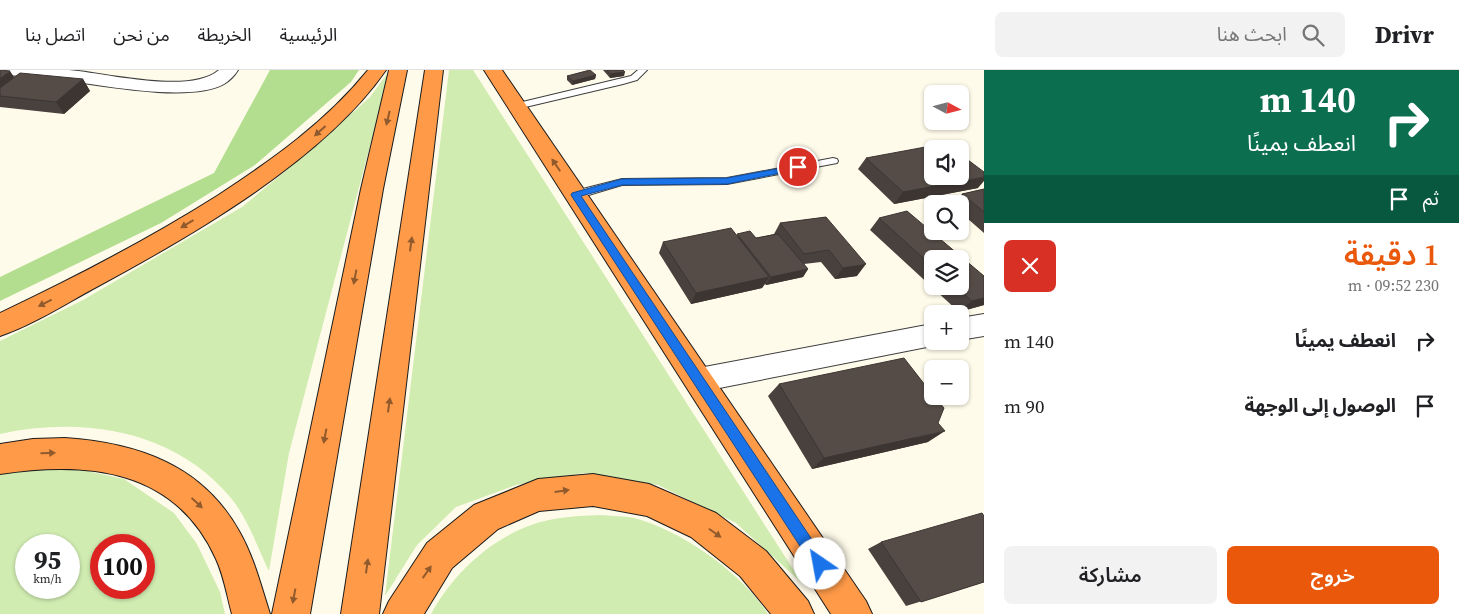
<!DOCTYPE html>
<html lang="ar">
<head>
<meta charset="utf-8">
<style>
	body { margin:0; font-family:"Source Serif 4","Noto Sans Arabic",serif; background:#f2f2f2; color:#202124; direction:rtl; height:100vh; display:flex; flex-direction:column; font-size:19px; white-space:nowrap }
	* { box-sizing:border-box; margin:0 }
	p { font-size:16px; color:#757577 }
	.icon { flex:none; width:28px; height:28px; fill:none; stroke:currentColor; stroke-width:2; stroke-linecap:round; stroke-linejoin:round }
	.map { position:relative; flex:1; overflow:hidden; direction:ltr }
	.side { display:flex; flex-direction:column; background:#fff; width:475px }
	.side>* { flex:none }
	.banner { background:#0b6e4f; color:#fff; overflow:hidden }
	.needle { width:32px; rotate:97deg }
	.buttons { position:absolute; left:924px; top:15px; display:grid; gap:10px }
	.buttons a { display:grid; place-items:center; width:45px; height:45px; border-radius:8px; background:#fff; box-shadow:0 1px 4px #0004; font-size:25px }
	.speed { position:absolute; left:15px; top:464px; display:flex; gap:10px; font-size:25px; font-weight:700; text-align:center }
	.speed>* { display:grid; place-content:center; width:65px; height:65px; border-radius:50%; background:#fff; box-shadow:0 1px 4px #0004; line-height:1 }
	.speed small { font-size:12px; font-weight:400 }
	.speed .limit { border:8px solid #d22; background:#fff; color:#111 }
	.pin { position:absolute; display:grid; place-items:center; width:42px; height:42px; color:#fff; margin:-21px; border:2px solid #fff; border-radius:50%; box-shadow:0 1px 5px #0007 }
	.me { position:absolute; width:55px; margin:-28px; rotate:327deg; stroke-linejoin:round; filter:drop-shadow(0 0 4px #0008) }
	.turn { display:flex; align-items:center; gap:18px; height:105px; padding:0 20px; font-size:22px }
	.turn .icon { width:65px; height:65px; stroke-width:2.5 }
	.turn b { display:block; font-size:35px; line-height:42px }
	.then { display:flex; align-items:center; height:48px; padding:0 20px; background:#0003; gap:10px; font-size:19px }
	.round { display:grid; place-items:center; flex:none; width:52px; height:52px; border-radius:8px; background:#f2f2f2 }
	.head { display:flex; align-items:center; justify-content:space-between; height:85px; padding:0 20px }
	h1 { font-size:30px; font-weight:600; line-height:38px; color:#ea580c }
	.button { display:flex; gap:10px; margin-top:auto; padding:10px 20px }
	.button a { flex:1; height:58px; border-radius:8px; background:#ea580c; color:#fff; font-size:20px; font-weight:600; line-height:58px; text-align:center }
	.button a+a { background:#f2f2f2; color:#202124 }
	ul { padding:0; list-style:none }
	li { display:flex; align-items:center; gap:15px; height:65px; padding:0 20px }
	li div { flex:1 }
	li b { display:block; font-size:19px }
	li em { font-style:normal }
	header { display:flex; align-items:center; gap:30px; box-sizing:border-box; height:70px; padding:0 25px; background:#fff; border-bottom:1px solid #e0e0e0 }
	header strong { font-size:24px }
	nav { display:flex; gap:28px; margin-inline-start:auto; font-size:18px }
	.search { width:350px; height:45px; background:#f2f2f2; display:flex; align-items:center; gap:12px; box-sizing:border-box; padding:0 18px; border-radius:8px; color:#757577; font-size:19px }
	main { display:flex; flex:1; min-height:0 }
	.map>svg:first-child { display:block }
	.green { fill:#d0ecb1; fill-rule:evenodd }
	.forest { fill:#b3de8f }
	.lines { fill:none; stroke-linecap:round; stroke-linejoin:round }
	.lane-casing { stroke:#3e3e3e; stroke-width:2 }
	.street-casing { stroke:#3e3e3e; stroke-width:2 }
	.highway-casing { stroke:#1c1c1c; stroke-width:2 }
	.lane { fill:#fff; fill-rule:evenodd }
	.street { fill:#fff; fill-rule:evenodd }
	.highway { fill:#ff9a48; fill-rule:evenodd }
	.wall { fill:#49413d; fill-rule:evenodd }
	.shaded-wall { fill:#3c3532 }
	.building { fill:#554c47; stroke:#3c3532 }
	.oneway { fill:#915a2d }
	.route { fill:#1a73e8; stroke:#114b97 }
</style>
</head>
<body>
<header>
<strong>Drivr</strong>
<div class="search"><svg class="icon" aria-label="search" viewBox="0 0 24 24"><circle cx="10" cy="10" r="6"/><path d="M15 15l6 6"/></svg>ابحث هنا</div>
<nav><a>الرئيسية</a><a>الخريطة</a><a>من نحن</a><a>اتصل بنا</a></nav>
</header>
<main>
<section class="side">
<div class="banner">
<div class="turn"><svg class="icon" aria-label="right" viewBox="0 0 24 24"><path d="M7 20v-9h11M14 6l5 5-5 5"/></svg><div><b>140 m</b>انعطف يمينًا</div></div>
<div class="then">ثم<svg class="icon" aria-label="arrive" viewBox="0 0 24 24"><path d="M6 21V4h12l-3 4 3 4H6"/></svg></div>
</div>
<div class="head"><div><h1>1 دقيقة</h1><p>230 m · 09:52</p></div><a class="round" style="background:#d93025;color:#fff"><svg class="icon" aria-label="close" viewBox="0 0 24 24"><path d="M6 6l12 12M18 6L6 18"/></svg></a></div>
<ul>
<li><svg class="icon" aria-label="right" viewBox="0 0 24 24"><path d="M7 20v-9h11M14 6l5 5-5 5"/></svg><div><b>انعطف يمينًا</b></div><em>140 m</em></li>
<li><svg class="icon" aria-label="arrive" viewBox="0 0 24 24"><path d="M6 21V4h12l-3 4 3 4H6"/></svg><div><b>الوصول إلى الوجهة</b></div><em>90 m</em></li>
</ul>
<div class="button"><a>خروج</a><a>مشاركة</a></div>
</section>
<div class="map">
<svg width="984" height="544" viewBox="0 0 984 544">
	<rect width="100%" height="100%" fill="#fffbea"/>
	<g class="green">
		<path d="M390,0l-101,383 -20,118c-12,-24 -21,-53 -39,-74 -56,-67 -148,-81 -230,-63v-93l83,-41 159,-93 75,-62 53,-48z"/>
		<polygon points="449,0 473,0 802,513 736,453 658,415 584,403 516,415 456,437 417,475 385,526"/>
		<path d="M64,396l60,13 50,34 23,31 23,48 5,22h-225v-142zM26,475h43v43h-43zM101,475h43v43h-43z"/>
		<path d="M599,445c12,1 24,1 35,3 47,12 108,55 134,96h-337c22,-40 57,-73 100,-89 22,-8 46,-9 68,-10z"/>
	</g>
	<polygon class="forest" points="270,0 359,0 351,12 255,95 161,153 0,231 0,207 214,103"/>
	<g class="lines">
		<defs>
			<g id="lane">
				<polygon points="638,0 647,0 637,10 623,14 517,39 512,36 514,34 631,6"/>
				<polygon points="833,88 837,89 838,91 837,93 727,114 622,115 575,129 569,125 571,122 622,109 727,108"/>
			</g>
			<g id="street">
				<path d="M0,0c23,0 46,0 69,0 36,3 122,25 150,0h19c-3,5 -9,11 -14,14 -35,20 -134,-1 -175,-6 -15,-2 -31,-2 -46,-3l-3,-1z"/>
				<polygon points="984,244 984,266 960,270 960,248"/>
				<polygon points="932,254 932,271 942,271 932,276 699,322 689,319 685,310 689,301 699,298"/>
			</g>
			<g id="highway">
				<path d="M368,0h18c-63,91 -198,168 -295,220 -29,16 -59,35 -91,46v-23c74,-35 147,-73 217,-117 55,-36 109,-74 151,-126z"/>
				<polygon points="389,0 407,0 383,119 310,544 272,544 361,119"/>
				<polygon points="425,0 443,0 379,544 341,544"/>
				<polygon points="484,0 502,0 866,531 872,544 831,544"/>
				<path d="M65,368c73,5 137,27 174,93 15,26 22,55 31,83h-38c-5,-18 -8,-38 -16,-55 -41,-91 -129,-98 -216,-85v-30l33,-5z"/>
				<polygon points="593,404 649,414 716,443 766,481 808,531 814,544 771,544 740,506 691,467 647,446 593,436 539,441 498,459 452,498 424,544 383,544 389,531 427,473 474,435 538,409"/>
			</g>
		</defs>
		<use href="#lane" class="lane-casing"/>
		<use href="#street" class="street-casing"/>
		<use href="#highway" class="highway-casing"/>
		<use href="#lane" class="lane"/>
		<use href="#street" class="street"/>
		<use href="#highway" class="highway"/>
	</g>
	<g class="wall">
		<polygon points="0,0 14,7 83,9 90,21 64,44 0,37"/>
		<polygon points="603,0 623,0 624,6 610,8"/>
		<polygon points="596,5 595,9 572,15 567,10 567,6"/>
		<polygon points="866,88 978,118 894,134 858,99"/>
		<polygon points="984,119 984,163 960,142 960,134 953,134 962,124"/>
		<polygon points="826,147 857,206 835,209 821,192 804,194 808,199 803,207 766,215 765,214 762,218 691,234 659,183 663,172 736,165 756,168 774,164 780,153"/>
		<path d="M879,148l105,58v29l-25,7 -89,-82zM932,189l28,27h-28z"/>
		<polygon points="779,314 928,372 812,399 768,326"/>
		<polygon points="881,472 984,512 906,536 868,479"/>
	</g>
	<g class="shaded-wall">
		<polygon points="10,1 18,13 0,26 0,9"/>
		<polygon points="625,2 624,6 610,8 610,4"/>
		<polygon points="596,5 595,9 572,15 573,11"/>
		<polygon points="83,9 90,21 64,44 56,32"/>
		<polygon points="984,107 984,111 978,118 894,134 903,122"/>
		<polygon points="866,194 857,206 835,209 843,198"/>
		<polygon points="808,199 803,207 766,215 771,207"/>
		<polygon points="769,207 762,218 691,234 696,223"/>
		<polygon points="984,228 984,235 959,242 972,231"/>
		<polygon points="945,361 928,372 812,399 824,388"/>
	</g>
	<g class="building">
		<polygon points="0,0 10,1 0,9"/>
		<polygon points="590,0 596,5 573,11 567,6"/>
		<polygon points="607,0 623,0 625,2 610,4"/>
		<polygon points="20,3 83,9 56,32 0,26 0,18"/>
		<polygon points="947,73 954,79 932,79 932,106 960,106 960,84 984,102 984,107 903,122 866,88"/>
		<polygon points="984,119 984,142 962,124"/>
		<polygon points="907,141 984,206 984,228 972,231 955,216 960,216 960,189 932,189 932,196 879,148"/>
		<polygon points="826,147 866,194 843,198 829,180 804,184 780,153"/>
		<polygon points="731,158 769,207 696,223 663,172"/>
		<polygon points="750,161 756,168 778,164 808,199 771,207 737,164"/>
		<polygon points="904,288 932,324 932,326 934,326 944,338 938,353 945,361 824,388 779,314"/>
		<polygon points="982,443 984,446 984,512 921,532 881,472"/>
	</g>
	<defs><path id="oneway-solid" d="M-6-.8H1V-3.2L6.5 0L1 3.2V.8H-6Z" transform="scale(1.25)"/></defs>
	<g class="oneway">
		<use href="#oneway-solid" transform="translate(388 48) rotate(103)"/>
		<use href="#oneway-solid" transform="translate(320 61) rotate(138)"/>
		<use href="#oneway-solid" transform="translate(556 95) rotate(-124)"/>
		<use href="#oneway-solid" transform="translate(187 154) rotate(149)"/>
		<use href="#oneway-solid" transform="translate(411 174) rotate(-82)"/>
		<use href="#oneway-solid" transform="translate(355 207) rotate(101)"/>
		<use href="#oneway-solid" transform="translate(45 233) rotate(153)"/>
		<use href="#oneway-solid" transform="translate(389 335) rotate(-82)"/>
		<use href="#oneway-solid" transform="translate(325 366) rotate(101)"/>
		<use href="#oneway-solid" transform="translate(48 383) rotate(-2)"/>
		<use href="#oneway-solid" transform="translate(562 421) rotate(-8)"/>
		<use href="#oneway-solid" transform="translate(197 433) rotate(43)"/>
		<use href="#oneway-solid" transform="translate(715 463) rotate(35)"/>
		<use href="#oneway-solid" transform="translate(367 496) rotate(-82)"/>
		<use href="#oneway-solid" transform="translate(427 502) rotate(-55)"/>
		<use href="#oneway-solid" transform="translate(294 526) rotate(101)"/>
	</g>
	<polygon class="route" points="798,95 801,95 801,99 727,114 622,115 581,126 825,489 828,494 825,499 820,501 815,499 571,125 572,123 622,109 727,108"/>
</svg>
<div class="buttons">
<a><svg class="needle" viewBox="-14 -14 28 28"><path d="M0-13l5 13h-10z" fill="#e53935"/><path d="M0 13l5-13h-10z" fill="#757577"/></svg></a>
<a><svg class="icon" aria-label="sound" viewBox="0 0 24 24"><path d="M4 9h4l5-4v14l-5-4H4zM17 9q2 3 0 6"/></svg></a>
<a><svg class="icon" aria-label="search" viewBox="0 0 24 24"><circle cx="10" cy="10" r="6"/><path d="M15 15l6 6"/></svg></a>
<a><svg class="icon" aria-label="layers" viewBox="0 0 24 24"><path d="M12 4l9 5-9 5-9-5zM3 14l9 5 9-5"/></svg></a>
<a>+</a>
<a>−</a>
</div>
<div class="speed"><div>95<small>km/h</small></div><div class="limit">100</div></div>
<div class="pin" style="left:798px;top:97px;background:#d93025"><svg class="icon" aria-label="arrive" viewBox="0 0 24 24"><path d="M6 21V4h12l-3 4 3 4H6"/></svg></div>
<svg class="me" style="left:820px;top:494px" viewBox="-20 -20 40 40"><circle r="19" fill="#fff"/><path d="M0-13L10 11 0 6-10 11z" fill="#1a73e8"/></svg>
</div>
</main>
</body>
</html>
